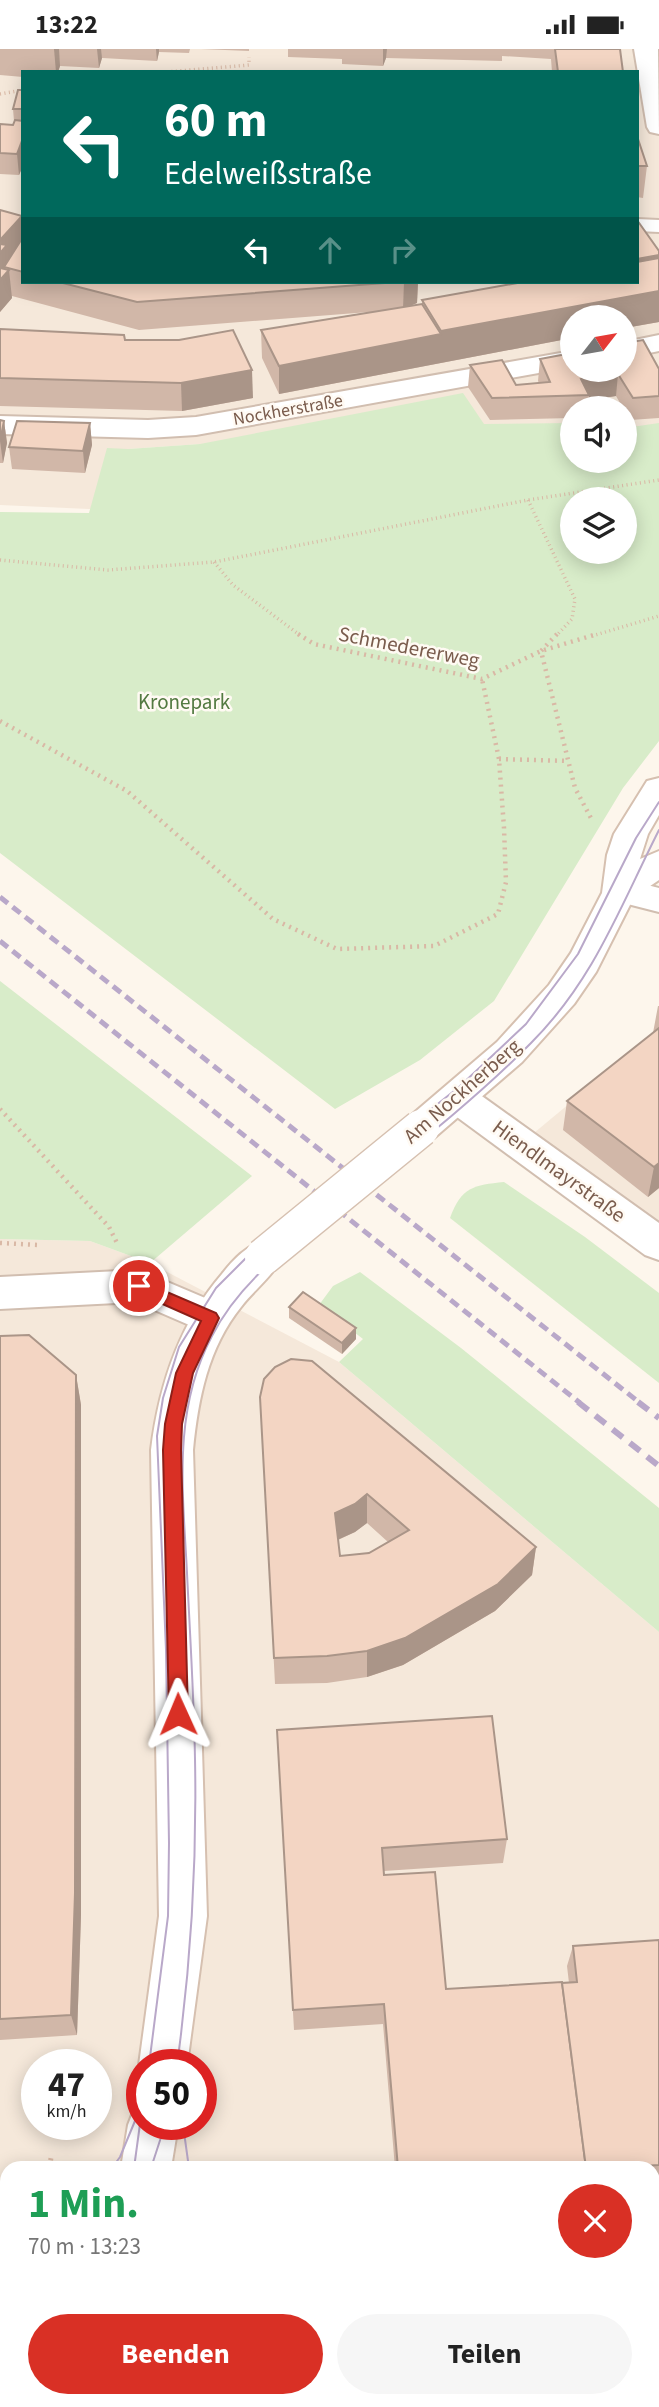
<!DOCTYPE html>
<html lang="de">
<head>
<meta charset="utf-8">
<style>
	body { margin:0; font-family:"Source Sans 3",sans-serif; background:#f6f6f6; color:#222; height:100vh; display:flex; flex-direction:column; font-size:26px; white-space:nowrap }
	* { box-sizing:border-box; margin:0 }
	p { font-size:23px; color:#767676 }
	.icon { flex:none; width:38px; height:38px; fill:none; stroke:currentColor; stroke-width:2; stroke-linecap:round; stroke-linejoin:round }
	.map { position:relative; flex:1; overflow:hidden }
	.panel { position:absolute; left:0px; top:2112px; width:660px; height:247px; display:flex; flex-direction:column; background:#fff; border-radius:21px 21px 0 0; box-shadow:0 4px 18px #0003 }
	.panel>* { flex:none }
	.guide { position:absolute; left:21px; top:21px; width:618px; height:214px; border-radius:0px; box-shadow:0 4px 18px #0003; background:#00695c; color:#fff; overflow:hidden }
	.needle { width:46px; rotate:59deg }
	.controls { position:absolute; left:560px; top:256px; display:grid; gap:14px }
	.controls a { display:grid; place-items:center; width:77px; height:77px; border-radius:50%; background:#fff; box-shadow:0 4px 18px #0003; font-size:35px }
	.speed { position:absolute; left:21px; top:2000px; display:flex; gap:14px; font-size:35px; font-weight:700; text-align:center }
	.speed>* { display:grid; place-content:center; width:91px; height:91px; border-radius:50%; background:#fff; box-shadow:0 4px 18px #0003; line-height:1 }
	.speed small { font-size:18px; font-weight:400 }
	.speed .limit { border:10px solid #d22; background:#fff; color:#111 }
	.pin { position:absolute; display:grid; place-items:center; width:60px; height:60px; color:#fff; margin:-30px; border:4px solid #fff; border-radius:50%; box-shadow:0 2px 7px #0007 }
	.me { position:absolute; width:77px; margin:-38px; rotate:359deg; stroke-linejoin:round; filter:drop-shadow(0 0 5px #0008) }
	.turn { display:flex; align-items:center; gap:24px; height:147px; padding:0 28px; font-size:32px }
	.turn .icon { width:91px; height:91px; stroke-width:2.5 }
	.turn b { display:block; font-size:49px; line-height:60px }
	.lanes { display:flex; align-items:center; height:66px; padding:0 28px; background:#0003; justify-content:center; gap:35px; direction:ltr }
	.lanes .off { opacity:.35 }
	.round { display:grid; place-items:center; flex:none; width:74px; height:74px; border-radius:37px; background:#f6f6f6 }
	.head { display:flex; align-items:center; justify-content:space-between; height:119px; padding:0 28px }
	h1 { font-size:42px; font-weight:700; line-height:52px; color:#1e9e55 }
	.action { display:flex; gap:14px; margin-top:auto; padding:14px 28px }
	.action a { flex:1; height:80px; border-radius:42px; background:#d93025; color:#fff; font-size:28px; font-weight:700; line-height:80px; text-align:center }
	.action a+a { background:#f6f6f6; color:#222 }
	.status { display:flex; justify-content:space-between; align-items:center; height:49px; padding:0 35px; background:#fff; direction:ltr }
	.status svg { height:19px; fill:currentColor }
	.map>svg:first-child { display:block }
	.residential { fill:#f5e8da; fill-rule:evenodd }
	.green { fill:#d8ecc9; fill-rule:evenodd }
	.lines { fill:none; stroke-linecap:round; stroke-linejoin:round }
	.service-casing { stroke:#d1beb0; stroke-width:4 }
	.minor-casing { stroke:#d1beb0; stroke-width:4 }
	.secondary-casing { stroke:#d6c0b0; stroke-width:4 }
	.path-far2 { stroke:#d9b8a5; stroke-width:3.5; stroke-dasharray:1 3.5; stroke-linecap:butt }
	.path-far1 { stroke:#d9b8a5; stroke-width:4.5; stroke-dasharray:2 5; stroke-linecap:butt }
	.path { stroke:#d9b8a5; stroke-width:5; stroke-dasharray:2 6; stroke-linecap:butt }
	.service { fill:#fff; fill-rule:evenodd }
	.minor { fill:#fff; fill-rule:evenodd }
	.secondary { fill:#fff; fill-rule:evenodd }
	.tram { stroke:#b9a8c9; stroke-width:2 }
	.rail-far1 { stroke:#b9a8c9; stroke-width:5; stroke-dasharray:10 6; stroke-linecap:butt }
	.rail { stroke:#b9a8c9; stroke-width:6; stroke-dasharray:13 9; stroke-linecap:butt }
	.secondary-bridge-casing { stroke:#d6c0b0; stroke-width:39; stroke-linecap:butt }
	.secondary-bridge { stroke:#fff; stroke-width:36 }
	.wall { fill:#d1b7a8; fill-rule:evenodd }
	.shaded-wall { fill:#aa9588 }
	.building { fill:#f3d5c3; stroke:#aa9588; stroke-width:2; fill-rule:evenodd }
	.route { fill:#d93025; stroke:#8d1f18; stroke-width:2 }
	.labels { text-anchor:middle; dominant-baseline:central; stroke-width:5; stroke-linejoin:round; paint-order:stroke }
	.far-street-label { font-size:18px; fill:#7a5c4d; stroke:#fffaf3 }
	.street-label { font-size:21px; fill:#7a5c4d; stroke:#fffaf3 }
	.park-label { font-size:21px; fill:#537a41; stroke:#fffaf3 }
</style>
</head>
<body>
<div class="status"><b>13:22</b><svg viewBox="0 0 49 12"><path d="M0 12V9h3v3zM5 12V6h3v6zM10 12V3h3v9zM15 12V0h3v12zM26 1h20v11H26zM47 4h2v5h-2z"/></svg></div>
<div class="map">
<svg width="659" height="2358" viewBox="0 0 659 2358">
	<rect width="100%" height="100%" fill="#fdf6ec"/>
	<g class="residential">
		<path d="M0,0h659v381l-34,7v-29h-53v36h-372l-72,5 -17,61 -111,-5zM23,23h614v210h-222l-408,13 16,-25zM572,268h53v52h-53z"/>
		<polygon points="659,980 659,1177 534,1084"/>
		<path d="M0,1190l90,2 60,22 189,99 320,270v603h-6v-67h-646v233l-7,6zM37,2016h59v60h-59zM142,2016h59v60h-59z"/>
	</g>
	<g class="green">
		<path d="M463,344l21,31 88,-1v37h53v-32l34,-5v318l-36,47 -129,213 -74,59 -85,49 -335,-256v-341l89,1 18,-65 21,1 72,-5zM572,450h53v52h-53z"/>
		<polygon points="0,932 252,1127 150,1214 90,1192 0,1190"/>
		<path d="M504,1133l81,55 74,56v90l-209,-165c11,-31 24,-33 54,-36z"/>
		<polygon points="360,1223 461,1299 659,1459 659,1583 339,1313 363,1290 319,1256 333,1237"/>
	</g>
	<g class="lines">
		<defs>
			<g id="service">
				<polygon points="637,170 659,171 659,183 637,182"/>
				<polygon points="0,2233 7,2234 7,2306 0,2304"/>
				<rect x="653" y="2276" width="6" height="38"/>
			</g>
			<g id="minor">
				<polygon points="634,0 658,0 659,85 650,83 647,78"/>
				<polygon points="659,286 659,302 625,309 625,293"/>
				<polygon points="572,302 572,318 196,386 148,389 0,385 0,367 148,371 196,368"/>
				<polygon points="620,829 659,839 659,863 608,850 603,841 608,832"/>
				<polygon points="459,1036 472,1040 659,1174 659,1211 645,1206 446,1060 441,1050 446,1040"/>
				<polygon points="139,1221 224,1257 230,1269 224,1281 210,1285 136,1253 0,1260 0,1228"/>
			</g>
			<g id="secondary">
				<polygon points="659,729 659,766 648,785 640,810 659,802 659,831 634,848 596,923 574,955 522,1013 434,1089 421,1094 408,1089 402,1079 408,1069 497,993 549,936 571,904 602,844 607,806 614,785 647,732"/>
				<path d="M263,1192l14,5 5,11c-9,19 -28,33 -41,50 -33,41 -43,92 -48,143l14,466 -20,149h-45v8l-3,-8 20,-149 -8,-466c8,-65 28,-126 71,-176 12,-15 23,-27 41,-33z"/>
				<polygon points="142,2056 142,2076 178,2076 171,2119 121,2119 128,2076 135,2058"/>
				<polygon points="0,2155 7,2156 7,2208 0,2207"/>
				<polygon points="659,2215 659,2267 653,2268 653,2216"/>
				<polygon points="7,2331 7,2352 104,2352 107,2358 0,2358 0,2338"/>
				<polygon points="135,2352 189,2352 190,2358 136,2358"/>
			</g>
		</defs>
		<use href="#service" class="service-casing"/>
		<use href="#minor" class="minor-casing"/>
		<use href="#secondary" class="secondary-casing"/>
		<g class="path-far2">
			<polyline points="167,23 249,16 249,8"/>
			<polyline points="0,45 23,41"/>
			<polyline points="528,451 575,550 572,570 556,587"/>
			<polyline points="0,511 108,521 214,513 528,451 659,431"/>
			<polyline points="214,513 233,536 301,587"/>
			<polyline points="592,587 659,567"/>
		</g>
		<g class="path-far1">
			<polyline points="298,585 314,595 482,630 541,602 597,585"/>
			<polyline points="557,585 541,602 575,739 592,771"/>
			<polyline points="0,672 127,742 273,870 337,900 434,897 498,865 506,833 504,779 499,710 482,630"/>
			<polyline points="499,710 569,712"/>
			<polyline points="0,1060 109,1178 118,1196"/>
			<polyline points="0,1194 39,1196"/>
		</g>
		<g class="path">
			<polyline points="49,2119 52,2104"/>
			<polyline points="219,2358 221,2352"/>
		</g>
		<use href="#service" class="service"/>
		<use href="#minor" class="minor"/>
		<use href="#secondary" class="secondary"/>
		<g class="tram">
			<polyline points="149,2016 168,1867 169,1794 166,1601 157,1387 163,1349 179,1298 216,1239 255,1200 459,1038 526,975 578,905 636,789 659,753"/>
			<path d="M177,2016c14,-102 20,-203 18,-306 -1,-62 -5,-124 -8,-186 -4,-81 -15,-162 25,-237 29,-57 81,-92 129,-131 65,-52 132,-103 190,-162 63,-63 89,-136 128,-213"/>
			<polyline points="183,2076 189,2119"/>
			<polyline points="112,2119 120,2108 142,2055"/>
			<polyline points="134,2119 140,2075"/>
			<polyline points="151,2119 165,2076"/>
			<polyline points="0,2213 7,2210"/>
			<polyline points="0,2251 7,2248"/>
			<polyline points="653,2261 659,2260"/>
			<polyline points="0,2281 7,2286"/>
			<polyline points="653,2295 659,2295"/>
			<polyline points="0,2341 7,2350"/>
			<polyline points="59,2352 62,2358"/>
			<polyline points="101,2352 101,2358"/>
			<polyline points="131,2358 132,2352"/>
			<polyline points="163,2358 169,2352"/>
			<polyline points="231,2358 238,2352"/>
		</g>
		<g class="rail-far1">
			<polyline points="0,848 640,1354"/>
			<polyline points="0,892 580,1354"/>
		</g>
		<g class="rail">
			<polyline points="578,1353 659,1417"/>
			<polyline points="638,1353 659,1369"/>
		</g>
		<defs>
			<polyline id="secondary-bridge" points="263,1208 421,1079"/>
		</defs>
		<use href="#secondary-bridge" class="secondary-bridge-casing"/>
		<use href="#secondary-bridge" class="secondary-bridge"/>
	</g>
	<g class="wall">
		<polygon points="0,0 190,0 189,4 159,3 157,12 102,9 99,19 60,17 58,23 23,23 23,28 0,26"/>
		<polygon points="201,0 249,0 249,2"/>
		<polygon points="288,0 620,0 623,23 552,23 551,10 502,7 502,12 386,9 383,17 342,15 342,10 288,8"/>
		<polygon points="23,41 23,117 19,126 0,125 0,75 13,76 15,72 14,72 13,60"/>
		<polygon points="637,87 647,117 643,149 637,148"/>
		<polygon points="0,161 23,172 23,233 418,233 417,254 412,256 422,255 422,251 637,233 659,202 659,273 625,279 572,268 572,289 279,345 262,309 261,281 369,263 139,281 12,247 12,249 0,263"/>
		<polygon points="0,280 125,291 253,349 182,362 0,357"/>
		<polygon points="540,310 659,320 659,369 630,371 625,362 625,359 623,359 616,347 589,351 588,359 572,359 572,369 490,371 468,338 470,316 516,336 539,334 538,332"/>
		<polygon points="0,371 4,372 7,394 3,414 0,414"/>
		<polygon points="90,374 92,396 85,424 12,420 9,398"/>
		<polygon points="658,957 659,957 659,1139 648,1148 563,1081 567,1052 653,984"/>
		<polygon points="289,1258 356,1290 342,1305 289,1269"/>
		<polygon points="0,1287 76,1326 81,1356 81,1866 77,1986 0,1991"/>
		<path d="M260,1348l276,150 -4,28 -37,36 -92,54 -36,12 -40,6 -52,1zM367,1474l21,19 -19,11 -29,3 -2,-16 17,-8z"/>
		<polygon points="277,1681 507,1790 503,1814 384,1822 384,1826 446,1940 569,1934 567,1917 573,1897 659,1891 659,2131 653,2131 653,2119 395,2119 383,1975 294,1981"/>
	</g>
	<g class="shaded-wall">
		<polygon points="54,0 59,0 60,17 58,23 56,23"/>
		<polygon points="97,0 101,0 102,9 99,19"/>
		<polygon points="156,0 159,0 159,3 157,12"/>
		<polygon points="383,0 387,0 386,9 383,17"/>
		<polygon points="23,89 23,117 19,126 17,105"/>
		<polygon points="22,167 23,198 4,219 9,221 12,249 0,263 0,191"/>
		<polygon points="659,206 659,227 637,233 637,210"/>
		<polygon points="404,233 418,233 417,254 403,260"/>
		<polygon points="659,242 659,273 625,279 625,268 572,268 572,289 279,345 279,317 441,285 441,282"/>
		<polygon points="252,321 253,349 182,362 181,334"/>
		<polygon points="618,325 616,347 589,351 589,346 581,330"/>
		<polygon points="4,372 7,394 3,414 0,392"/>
		<polygon points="90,374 92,396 85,424 83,402"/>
		<polygon points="659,1114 659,1139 648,1148 654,1118"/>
		<polygon points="356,1279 356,1290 342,1305 342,1294"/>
		<polygon points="76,1326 81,1356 81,1866 77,1986 71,1966"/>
		<polygon points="367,1445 367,1474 355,1483 335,1492 335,1464"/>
		<polygon points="536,1498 532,1526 495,1562 403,1616 367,1628 367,1602"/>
	</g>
	<g class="building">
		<polygon points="555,0 620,0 623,23 558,23"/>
		<polygon points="18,41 23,41 23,60 13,60"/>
		<polygon points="15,71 23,72 23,89 17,105 0,104 0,75 13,76"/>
		<polygon points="637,87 647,117 637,117"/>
		<polygon points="0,161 22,167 0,191"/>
		<polygon points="637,171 659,202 659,206 637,210"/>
		<polygon points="23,188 23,223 4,218"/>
		<polygon points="0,195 7,196 0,204"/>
		<polygon points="659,209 659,242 441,282 422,251 523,233 637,233 637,213"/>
		<polygon points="0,219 9,221 0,231"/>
		<polygon points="59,233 398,233 137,253"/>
		<polygon points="422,255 441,285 279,317 261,281"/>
		<polygon points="0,280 124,286 125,291 179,291 233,281 252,321 181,334 0,329"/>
		<polygon points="643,291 659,320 659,347 633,349 618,325 581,330 589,346 492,349 470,316 502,311 516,336 550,333 540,310 572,304 572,320 625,320 625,294"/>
		<polygon points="0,371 4,372 0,392"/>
		<polygon points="17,372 90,374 83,402 9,398"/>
		<polygon points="659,979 659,1114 654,1118 567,1052"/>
		<polygon points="303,1243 356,1279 342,1294 289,1258"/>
		<polygon points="29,1286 76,1326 75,1844 71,1966 0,1970 0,1287"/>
		<path d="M291,1310l21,2 224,186 -38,37 -93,54 -38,13 -40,5 -53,2 -14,-261 4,-18 11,-12zM367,1445l42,36 -40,23 -29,3 -5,-43 20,-9z"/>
		<polygon points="492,1667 507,1790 382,1799 384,1826 435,1823 446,1940 562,1933 586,2119 398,2119 384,1955 293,1961 277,1681"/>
		<polygon points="659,1891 659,2116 608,2119 586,2119 562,1934 577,1933 573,1897"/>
	</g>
	<polygon class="route" points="139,1231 216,1264 219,1269 193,1324 182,1375 181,1401 188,1665 185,1671 178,1673 172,1671 169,1665 163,1401 165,1375 176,1324 201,1272 133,1242 131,1237 133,1233"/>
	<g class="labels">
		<g class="far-street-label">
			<text transform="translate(288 361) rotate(-10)">Nockherstraße</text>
		</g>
		<g class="street-label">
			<text transform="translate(409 598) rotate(11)">Schmedererweg</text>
			<text transform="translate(462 1042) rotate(-41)">Am Nockherberg</text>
			<text transform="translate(559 1122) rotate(36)">Hiendlmayrstraße</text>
		</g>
		<g class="park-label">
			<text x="184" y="653">Kronepark</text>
		</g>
	</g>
</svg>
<div class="controls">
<a><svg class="needle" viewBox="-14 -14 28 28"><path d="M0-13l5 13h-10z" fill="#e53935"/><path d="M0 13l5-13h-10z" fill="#767676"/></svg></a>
<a><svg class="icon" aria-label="sound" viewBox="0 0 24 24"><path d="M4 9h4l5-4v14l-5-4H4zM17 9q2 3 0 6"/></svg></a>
<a><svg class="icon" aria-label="layers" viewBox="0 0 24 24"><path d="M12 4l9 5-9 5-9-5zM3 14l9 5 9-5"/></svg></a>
</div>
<div class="speed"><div>47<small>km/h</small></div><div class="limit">50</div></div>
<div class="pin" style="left:139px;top:1237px;background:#d93025"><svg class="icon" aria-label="arrive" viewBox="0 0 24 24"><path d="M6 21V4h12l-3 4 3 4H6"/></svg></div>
<svg class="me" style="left:178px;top:1665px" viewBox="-20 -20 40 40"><path d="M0-17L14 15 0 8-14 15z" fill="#d93025" stroke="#fff" stroke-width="4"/></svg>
<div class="guide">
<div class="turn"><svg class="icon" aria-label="left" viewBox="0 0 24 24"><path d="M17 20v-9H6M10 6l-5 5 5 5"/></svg><div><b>60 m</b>Edelweißstraße</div></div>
<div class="lanes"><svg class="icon" aria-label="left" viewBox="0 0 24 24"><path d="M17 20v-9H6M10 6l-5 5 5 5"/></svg><svg class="icon off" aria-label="ahead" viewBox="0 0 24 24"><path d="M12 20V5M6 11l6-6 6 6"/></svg><svg class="icon off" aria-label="right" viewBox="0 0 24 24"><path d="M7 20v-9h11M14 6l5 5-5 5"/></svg></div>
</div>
<section class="panel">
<div class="head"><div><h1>1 Min.</h1><p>70 m · 13:23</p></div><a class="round" style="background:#d93025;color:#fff"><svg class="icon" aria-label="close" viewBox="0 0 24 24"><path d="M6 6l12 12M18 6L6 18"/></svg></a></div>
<div class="action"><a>Beenden</a><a>Teilen</a></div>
</section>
</div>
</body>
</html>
